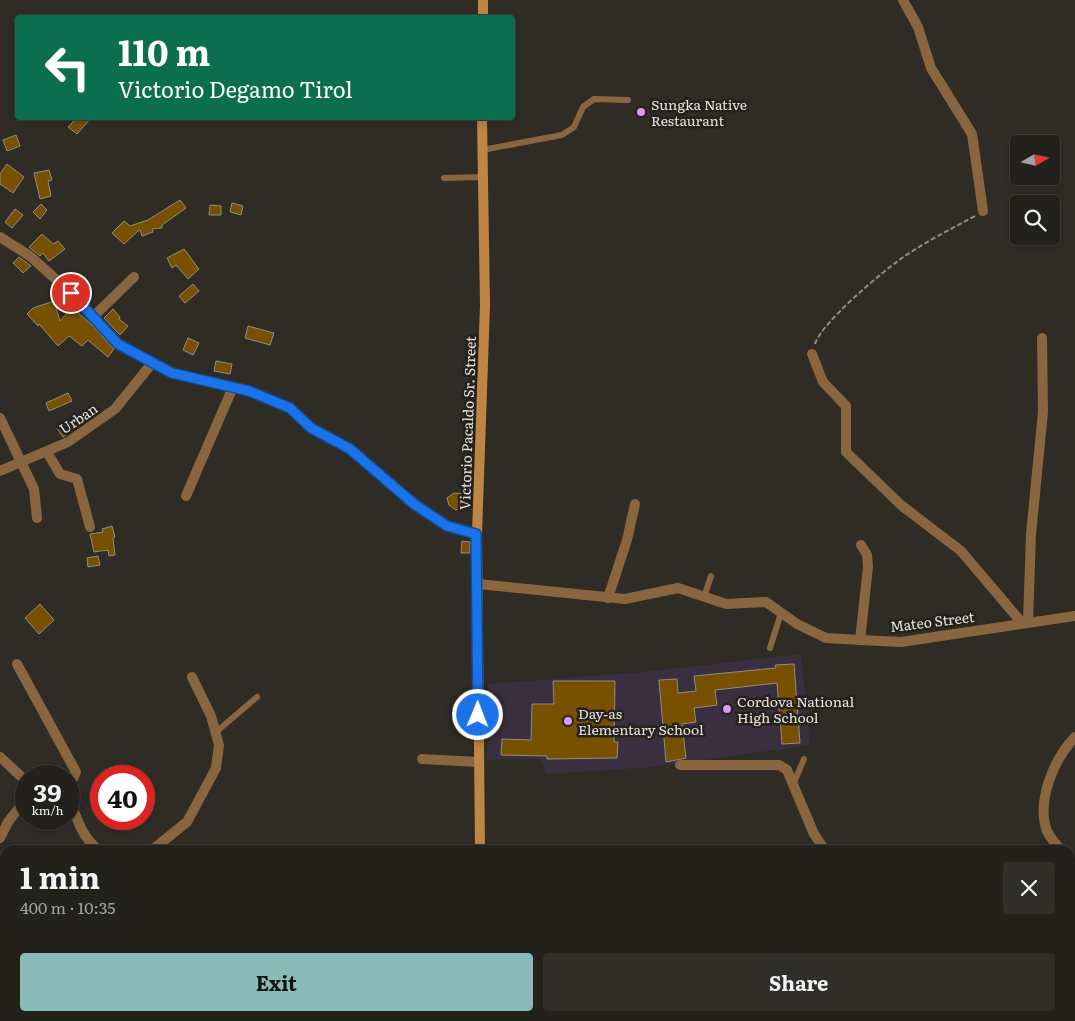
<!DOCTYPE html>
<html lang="en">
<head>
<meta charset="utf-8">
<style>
	body { margin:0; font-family:Literata,serif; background:#2f2e29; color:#f1f3f6; height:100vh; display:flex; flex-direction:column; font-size:19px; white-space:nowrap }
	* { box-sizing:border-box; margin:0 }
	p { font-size:16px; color:#a3a3a3 }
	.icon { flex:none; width:28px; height:28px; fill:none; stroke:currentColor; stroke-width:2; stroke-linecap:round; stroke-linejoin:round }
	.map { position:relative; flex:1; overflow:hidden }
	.panel { position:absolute; left:0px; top:845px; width:1075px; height:176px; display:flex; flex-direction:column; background:#23211c; border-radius:15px 15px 0 0; box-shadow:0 2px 8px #0003,0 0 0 1px #403e3b }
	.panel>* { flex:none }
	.hud { position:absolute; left:15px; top:15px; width:500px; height:105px; border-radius:5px; box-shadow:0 2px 8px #0003,0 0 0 1px #403e3b; background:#0b6e4f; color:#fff; overflow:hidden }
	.needle { width:32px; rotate:81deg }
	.controls { position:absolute; left:1010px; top:135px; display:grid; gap:10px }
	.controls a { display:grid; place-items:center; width:50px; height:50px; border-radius:5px; background:#23211c; box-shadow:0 2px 8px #0003,0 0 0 1px #403e3b; font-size:25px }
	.speed { position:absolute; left:15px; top:765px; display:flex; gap:10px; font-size:25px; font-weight:700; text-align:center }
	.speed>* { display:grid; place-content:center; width:65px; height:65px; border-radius:50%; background:#23211c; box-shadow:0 2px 8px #0003,0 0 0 1px #403e3b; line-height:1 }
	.speed small { font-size:12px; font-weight:400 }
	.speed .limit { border:8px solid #d22; background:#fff; color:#111 }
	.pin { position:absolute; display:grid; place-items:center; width:42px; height:42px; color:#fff; margin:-21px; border:2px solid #fff; border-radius:50%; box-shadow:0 1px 5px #0007 }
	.me { position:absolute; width:55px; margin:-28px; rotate:1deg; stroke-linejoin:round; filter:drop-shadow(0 0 4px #0008) }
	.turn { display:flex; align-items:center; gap:18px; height:105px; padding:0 20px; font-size:22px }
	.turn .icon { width:65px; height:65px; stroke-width:2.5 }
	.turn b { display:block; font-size:35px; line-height:42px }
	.round { display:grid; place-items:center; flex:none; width:52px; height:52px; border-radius:5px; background:#2f2e29 }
	.headline { display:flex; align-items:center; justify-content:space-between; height:85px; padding:0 20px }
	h1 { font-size:30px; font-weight:700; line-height:38px }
	.button { display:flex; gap:10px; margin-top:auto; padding:10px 20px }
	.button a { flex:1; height:58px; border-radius:5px; background:#8bbbb9; color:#111; font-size:20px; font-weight:700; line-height:58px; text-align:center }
	.button a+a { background:#2f2e29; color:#f1f3f6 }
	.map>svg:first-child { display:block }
	.education { fill:#3a2f3e }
	.building { fill:#775000; stroke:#928d85 }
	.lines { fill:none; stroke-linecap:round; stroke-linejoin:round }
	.path { stroke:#8f8d88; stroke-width:2; stroke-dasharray:5 2.5; stroke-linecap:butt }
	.lane { stroke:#8a6640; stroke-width:6 }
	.street { stroke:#8a6640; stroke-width:10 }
	.secondary { stroke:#be8545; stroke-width:10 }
	.route-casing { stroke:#114b97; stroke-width:12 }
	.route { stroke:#1a73e8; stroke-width:9 }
	.poi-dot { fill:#db9af6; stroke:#25221c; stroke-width:2 }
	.labels { text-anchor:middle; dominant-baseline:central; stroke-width:5; stroke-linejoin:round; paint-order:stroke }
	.poi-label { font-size:14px; fill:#e6e4e0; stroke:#25221c; text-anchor:start }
	.street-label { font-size:14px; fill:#e6e4e0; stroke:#25221c }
</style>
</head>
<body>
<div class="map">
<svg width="1075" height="1021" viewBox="0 0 1075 1021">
	<rect width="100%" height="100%" fill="#2f2c26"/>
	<polygon class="education" points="801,654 810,745 654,767 546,774 541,759 487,760 488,684 644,672"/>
	<g class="building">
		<polygon points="77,118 91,118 77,134 68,127"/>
		<polygon points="16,135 20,146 7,151 3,140"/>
		<polygon points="7,164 24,177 13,193 0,184 0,174"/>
		<polygon points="49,170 52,180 48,181 51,196 40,199 34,173"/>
		<polygon points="180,200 186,208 162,225 162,228 152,229 153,232 142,236 140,230 138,231 124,244 112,233 124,221 130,226 148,220"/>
		<polygon points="232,203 243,206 241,215 230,212"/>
		<polygon points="41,204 47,210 40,219 33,212"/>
		<polygon points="210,205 221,206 221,215 209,215"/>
		<polygon points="15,209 23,215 12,228 5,222"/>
		<polygon points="42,234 53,244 58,241 65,249 49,261 43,253 40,256 29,247"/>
		<polygon points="184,249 199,269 188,279 176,265 172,268 167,258"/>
		<polygon points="19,257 31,266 23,273 13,263"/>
		<polygon points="193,284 199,291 185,303 179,296"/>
		<polygon points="54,301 60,321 72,307 93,326 114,349 108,357 88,340 82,346 69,336 58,346 39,324 38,326 27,314 33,308"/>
		<polygon points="113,309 120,317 119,319 128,326 120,335 104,318"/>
		<polygon points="248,326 274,333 270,345 245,338"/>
		<polygon points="188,338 199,343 193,355 183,350"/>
		<polygon points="216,361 232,364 230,374 214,371"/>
		<polygon points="68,393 72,401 49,411 46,403"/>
		<polygon points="77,416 82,424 63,437 57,428"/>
		<polygon points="454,493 468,494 468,506 456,510 449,505 447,498"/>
		<polygon points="112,526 115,537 113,538 115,555 109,556 108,550 94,552 90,534 103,532 102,529"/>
		<polygon points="462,541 470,542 470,553 461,553"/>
		<polygon points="98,556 100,565 88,567 87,558"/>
		<polygon points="40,604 54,620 39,634 25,618"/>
		<polygon points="794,664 800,743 782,744 777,683 715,690 717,705 694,708 696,722 682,724 686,758 666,762 659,680 677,679 678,693 696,691 694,676 776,668 775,665"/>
		<polygon points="553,681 615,681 614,742 618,742 617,758 547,759 547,756 501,755 502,739 531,740 532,704 554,704"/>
	</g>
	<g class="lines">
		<path class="path" d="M815,344c6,-21 70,-75 90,-88 22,-15 46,-27 70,-40"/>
		<g class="lane">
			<polyline points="482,150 562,135 574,127 583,107 594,99 628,100"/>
			<polyline points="444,178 483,177"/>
			<polyline points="704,597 711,576"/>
			<polyline points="770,648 781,613"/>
			<polyline points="216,732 257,697"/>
			<polyline points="793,785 804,759"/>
		</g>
		<g class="street">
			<polyline points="903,0 918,27 931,68 972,134 983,211"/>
			<polyline points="0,237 30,256 71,293 119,344 172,373 249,391 290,409 311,427 350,449 414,503 447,526 477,534"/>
			<polyline points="94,316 134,277"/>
			<polyline points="812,354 823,382 846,406 846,452 901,505 961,551 1022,623"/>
			<polyline points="0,418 34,489 37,518"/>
			<polyline points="47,452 60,474 77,479 90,527"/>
			<polyline points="0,471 68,442 115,409 153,362"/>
			<polyline points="186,496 233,387"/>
			<polyline points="478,584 625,599 678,588 726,604 766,602 797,624 826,638 860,640 901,642 1075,616"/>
			<polyline points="608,598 627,540 635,504"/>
			<polyline points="1028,622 1031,534 1043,412 1042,338"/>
			<polyline points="860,640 868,567 867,555 861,545"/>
			<polyline points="17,664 76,772 69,788"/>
			<polyline points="0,757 26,781"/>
			<polyline points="422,759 479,762"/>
			<polyline points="680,765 779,765 787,770 814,834 825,850"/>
			<path d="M69,800c9,19 12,37 30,50"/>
			<polyline points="0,838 8,822 26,799"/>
			<polyline points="152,850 187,822 216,768 219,745 211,716 192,677"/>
			<path d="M1061,850c-5,-6 -11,-12 -14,-19 -11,-30 7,-72 28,-94"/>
			<polyline points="1070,861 1075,867"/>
			<polyline points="0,912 5,916"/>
			<polyline points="0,928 5,923"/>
			<polyline points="3,994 5,993"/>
			<polyline points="281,1016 285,1021"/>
			<polyline points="959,1016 961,1021"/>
			<polyline points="121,1021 123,1016"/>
		</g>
		<g class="secondary">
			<polyline points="483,18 483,0"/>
			<polyline points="480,850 477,534 485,305 482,118"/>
			<polyline points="477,1021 478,1016"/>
		</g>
	</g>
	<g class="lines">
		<defs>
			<polyline id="route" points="71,293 118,344 172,373 249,391 290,408 311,428 350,449 414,504 447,526 476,534 478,715"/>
		</defs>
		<use href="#route" class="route-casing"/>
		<use href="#route" class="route"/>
	</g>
	<g class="poi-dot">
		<circle cx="641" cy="112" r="5"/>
		<circle cx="727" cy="709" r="5"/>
		<circle cx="568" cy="721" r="5"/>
	</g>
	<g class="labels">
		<g class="poi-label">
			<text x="651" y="104">Sungka Native<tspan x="651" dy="16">Restaurant</tspan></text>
			<text x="737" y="701">Cordova National<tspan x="737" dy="16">High School</tspan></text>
			<text x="578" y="713">Day-as<tspan x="578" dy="16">Elementary School</tspan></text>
		</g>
		<g class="street-label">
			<text transform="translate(78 418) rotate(-34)">Urban</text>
			<text transform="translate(467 423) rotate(-88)">Victorio Pacaldo Sr. Street</text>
			<text transform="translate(932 621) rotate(-7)">Mateo Street</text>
		</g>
	</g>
</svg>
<div class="controls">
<a><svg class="needle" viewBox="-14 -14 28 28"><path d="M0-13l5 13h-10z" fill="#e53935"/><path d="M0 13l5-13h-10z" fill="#a3a3a3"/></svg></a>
<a><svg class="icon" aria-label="search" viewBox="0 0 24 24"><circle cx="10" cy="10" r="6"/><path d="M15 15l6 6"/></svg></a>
</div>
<div class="speed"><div>39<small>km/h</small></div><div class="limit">40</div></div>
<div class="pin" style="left:71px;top:293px;background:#d93025"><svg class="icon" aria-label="arrive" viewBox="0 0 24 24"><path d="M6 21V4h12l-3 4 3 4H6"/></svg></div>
<svg class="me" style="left:478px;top:715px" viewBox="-20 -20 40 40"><circle r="17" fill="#1a73e8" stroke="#fff" stroke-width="3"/><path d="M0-11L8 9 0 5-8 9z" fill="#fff"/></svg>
<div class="hud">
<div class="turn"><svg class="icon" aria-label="left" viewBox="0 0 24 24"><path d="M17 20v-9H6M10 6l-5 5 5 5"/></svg><div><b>110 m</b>Victorio Degamo Tirol</div></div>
</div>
<section class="panel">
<div class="headline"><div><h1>1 min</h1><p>400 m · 10:35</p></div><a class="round"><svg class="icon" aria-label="close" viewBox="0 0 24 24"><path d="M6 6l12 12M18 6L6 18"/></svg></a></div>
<div class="button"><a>Exit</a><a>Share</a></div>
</section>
</div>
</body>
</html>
